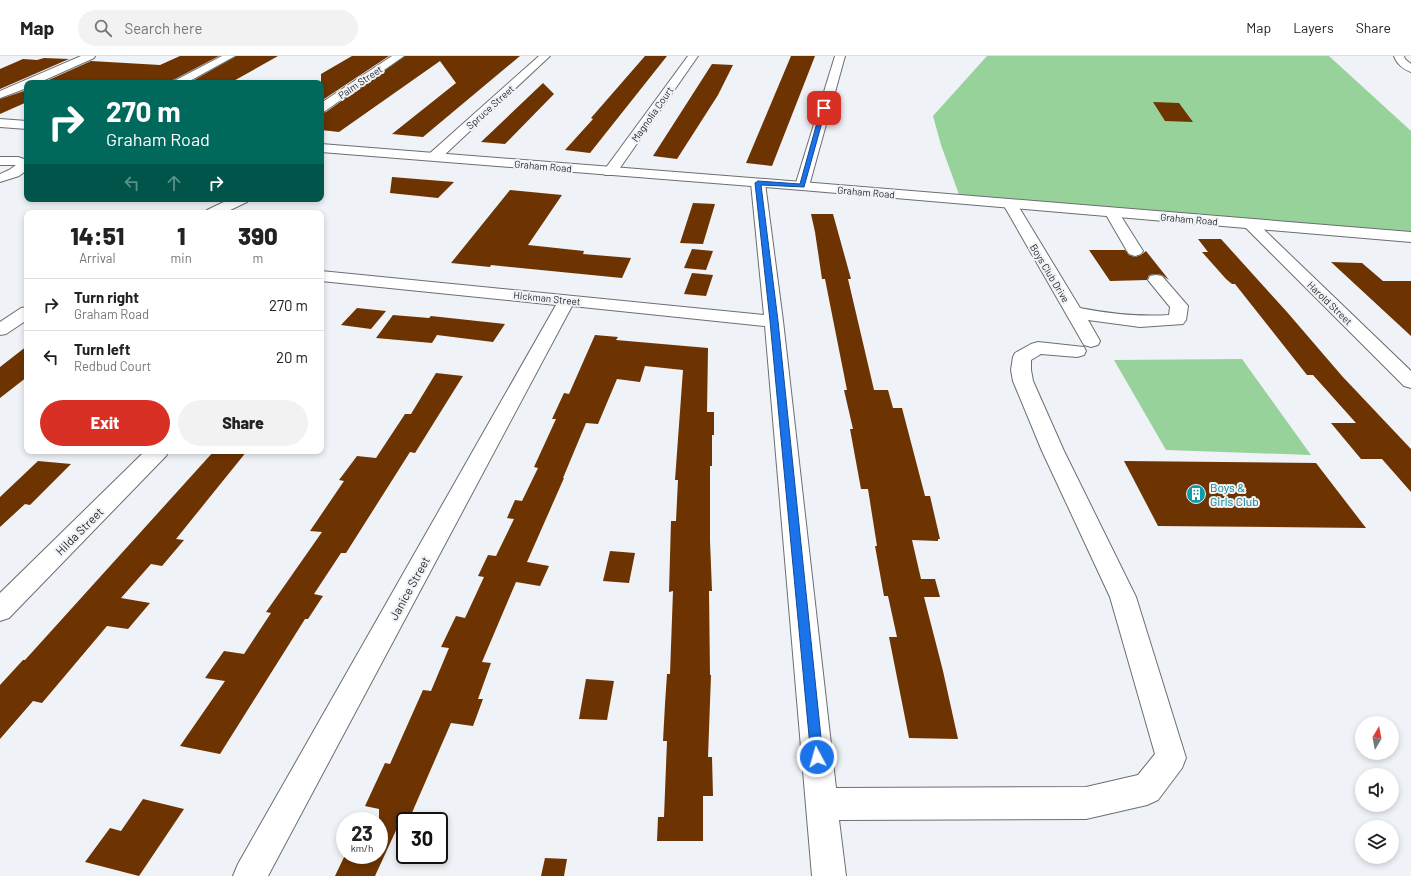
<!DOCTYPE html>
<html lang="en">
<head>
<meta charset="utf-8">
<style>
	body { margin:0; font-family:Barlow,sans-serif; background:#f2f2f2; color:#222; height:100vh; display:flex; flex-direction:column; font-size:15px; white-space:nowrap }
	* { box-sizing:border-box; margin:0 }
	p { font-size:13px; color:#767676 }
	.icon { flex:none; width:22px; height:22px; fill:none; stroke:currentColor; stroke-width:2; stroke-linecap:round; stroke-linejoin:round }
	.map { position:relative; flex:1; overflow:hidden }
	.panel { position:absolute; left:24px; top:154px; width:300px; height:244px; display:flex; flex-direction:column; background:#fff; border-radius:8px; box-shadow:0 2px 6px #0003 }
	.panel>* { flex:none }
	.banner { position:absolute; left:24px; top:24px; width:300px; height:122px; border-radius:8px; box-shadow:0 2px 6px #0003; background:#00695c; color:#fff; overflow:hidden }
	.needle { width:26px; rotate:10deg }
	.controls { position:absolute; left:1355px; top:660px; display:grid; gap:8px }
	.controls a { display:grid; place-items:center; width:44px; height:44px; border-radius:50%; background:#fff; box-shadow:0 2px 6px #0003; font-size:20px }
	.speed { position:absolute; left:336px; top:756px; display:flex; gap:8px; font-size:20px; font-weight:700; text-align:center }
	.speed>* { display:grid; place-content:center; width:52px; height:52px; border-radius:50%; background:#fff; box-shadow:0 2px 6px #0003; line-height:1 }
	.speed small { font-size:10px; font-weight:400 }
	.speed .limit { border:2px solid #111; border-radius:6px; background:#fff; color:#111 }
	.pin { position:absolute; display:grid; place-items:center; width:34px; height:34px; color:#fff; margin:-17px; border-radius:8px; box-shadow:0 2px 6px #0006 }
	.me { position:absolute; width:44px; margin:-22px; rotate:354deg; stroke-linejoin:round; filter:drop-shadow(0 0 3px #0008) }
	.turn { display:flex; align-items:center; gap:14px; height:84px; padding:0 16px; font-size:18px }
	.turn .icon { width:52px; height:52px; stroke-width:2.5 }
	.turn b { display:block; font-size:28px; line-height:34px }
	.lanes { display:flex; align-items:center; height:38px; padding:0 16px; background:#0003; justify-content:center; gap:20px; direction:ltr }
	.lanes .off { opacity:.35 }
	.eta { display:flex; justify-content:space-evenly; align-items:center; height:68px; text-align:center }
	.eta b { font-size:24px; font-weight:800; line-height:28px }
	.cta { display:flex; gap:8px; margin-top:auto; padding:8px 16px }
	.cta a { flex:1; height:46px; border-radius:24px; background:#d93025; color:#fff; font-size:16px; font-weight:800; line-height:46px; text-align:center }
	.cta a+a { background:#f2f2f2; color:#222 }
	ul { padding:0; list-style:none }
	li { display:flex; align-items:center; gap:12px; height:52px; padding:0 16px; border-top:1px solid #e0e0e0 }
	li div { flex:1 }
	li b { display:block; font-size:15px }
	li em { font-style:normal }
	header { display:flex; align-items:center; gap:24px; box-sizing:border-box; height:56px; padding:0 20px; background:#fff; border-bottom:1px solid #e0e0e0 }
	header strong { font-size:19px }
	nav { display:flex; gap:22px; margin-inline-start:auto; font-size:14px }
	.search { width:280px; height:36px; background:#f2f2f2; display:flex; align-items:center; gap:10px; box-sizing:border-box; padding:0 14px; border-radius:22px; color:#767676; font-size:15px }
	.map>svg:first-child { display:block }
	.green { fill:#97d29a }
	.building { fill:#6d3300 }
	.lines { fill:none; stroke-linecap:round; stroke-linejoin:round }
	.minor-casing { stroke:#6c6e72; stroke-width:2 }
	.major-casing { stroke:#6c6e72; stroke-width:2 }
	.minor { fill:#fff; fill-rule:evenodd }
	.major { fill:#fff; fill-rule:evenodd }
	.route { fill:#1a73e8; stroke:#114b97 }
	.labels { text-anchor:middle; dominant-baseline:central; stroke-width:4; stroke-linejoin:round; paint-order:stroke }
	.far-street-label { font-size:10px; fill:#272829; stroke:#eff2f6 }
	.culture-label { font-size:12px; fill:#0d838f; stroke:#eff2f6; text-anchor:start }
	.street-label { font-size:12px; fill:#272829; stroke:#eff2f6 }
</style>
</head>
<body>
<header>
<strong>Map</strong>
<div class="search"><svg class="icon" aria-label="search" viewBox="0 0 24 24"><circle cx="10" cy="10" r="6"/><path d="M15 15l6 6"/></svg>Search here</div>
<nav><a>Map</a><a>Layers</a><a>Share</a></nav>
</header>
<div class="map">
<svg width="1411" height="820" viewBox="0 0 1411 820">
	<rect width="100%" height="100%" fill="#eff2f6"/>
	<g class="green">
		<polygon points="987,0 1329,0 1411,75 1411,181 961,144 941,89 933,60"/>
		<polygon points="1242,303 1311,399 1166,394 1114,304"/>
	</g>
	<g class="building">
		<polygon points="180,0 219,0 173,24 170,27 42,27 91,5 160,9"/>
		<polygon points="236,0 278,0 230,27 189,27"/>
		<polygon points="352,0 389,0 321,45 321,18"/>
		<polygon points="405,0 520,0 423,81 392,78 456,27 440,5 339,76 321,74 321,57 326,56"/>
		<polygon points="645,0 667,0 590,97 565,94 593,63 591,62"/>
		<polygon points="791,0 815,0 772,110 746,107"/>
		<polygon points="44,2 69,3 0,33 0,13 23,3 37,4"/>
		<polygon points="712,8 733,9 718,39 677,103 653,100"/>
		<polygon points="543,27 554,38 505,88 481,86"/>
		<polygon points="27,34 27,46 0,58 0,43"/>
		<polygon points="1153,46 1179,47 1193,66 1165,65"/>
		<polygon points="392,121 454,126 438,142 390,137"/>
		<polygon points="510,134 562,139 528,189 584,195 583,198 631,202 622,222 491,209 490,211 451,207"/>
		<polygon points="693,147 715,148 703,188 680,187"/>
		<polygon points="811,158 833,158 851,223 848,223 874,334 888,334 893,352 902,352 925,440 930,440 940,483 938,483 938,485 912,484 921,523 935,523 940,541 924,541 943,615 958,683 909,682 889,581 897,581 888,540 884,540 875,490 877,490 868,433 861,433 850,373 853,373 844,334 847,334 825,223 822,223 815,176"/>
		<polygon points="1198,183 1221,183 1287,256 1342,320 1411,393 1411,436 1382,403 1361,403 1331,367 1356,367 1313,319 1307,319 1235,228 1232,228 1226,223 1202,196 1208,196"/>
		<polygon points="692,193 713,195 706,214 684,212"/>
		<polygon points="1089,194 1125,194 1129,199 1135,201 1141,199 1146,195 1169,224 1162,219 1156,218 1149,219 1147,224 1110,225"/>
		<polygon points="1331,206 1362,207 1383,225 1411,225 1411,280"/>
		<polygon points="692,217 713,219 706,240 684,238"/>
		<polygon points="357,252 386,255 371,273 341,269"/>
		<polygon points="393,259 429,262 431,260 505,268 493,286 437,279 432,287 376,282"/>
		<polygon points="595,279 618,281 616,284 708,292 707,356 714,356 714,379 712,379 712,410 710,410 710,485 712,535 709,535 710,619 711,619 708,701 712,701 713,740 703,740 703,785 657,785 658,761 664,761 667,685 663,685 665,648 667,618 670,618 673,535 669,536 671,465 676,465 678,424 675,424 683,314 645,310 640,326 617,323 598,368 586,367 563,422 564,422 527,506 549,510 540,530 516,526 482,606 491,607 478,643 483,643 473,670 451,667 411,759 404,757 375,820 335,820 345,799 379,799 379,753 365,750 385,707 390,708 423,634 431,635 449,592 441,591 456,560 465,562 484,521 478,520 488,499 496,500 514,463 507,462 515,444 522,445 538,412 534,411 556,363 552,363 564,337 569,338"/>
		<polygon points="27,290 27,321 0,342 0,311"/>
		<polygon points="436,317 463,320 415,397 410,396 346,497 341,497 314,538 323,540 308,563 305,563 220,698 180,690 225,625 205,622 224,595 244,598 271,557 266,556 322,476 310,475 344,425 339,424 357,400 376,402 405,358 411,358"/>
		<polygon points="214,395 247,395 176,483 184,484 162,510 151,508 121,542 150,547 128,573 107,570 42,647 33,645 0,683 0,629 23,604 25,604"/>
		<polygon points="38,405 71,408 30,449 25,448 0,471 0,441"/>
		<polygon points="1124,405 1316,407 1366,472 1158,470"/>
		<polygon points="610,495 635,497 629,527 603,525"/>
		<polygon points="586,623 614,625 607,664 579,663"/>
		<polygon points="143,743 184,753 139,820 85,806 110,772 121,775"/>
		<polygon points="545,802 567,803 564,820 541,820"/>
	</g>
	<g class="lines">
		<defs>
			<g id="minor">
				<polygon points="81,0 95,0 94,2 38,27 27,27 27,32 0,42 0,35"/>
				<polygon points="222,0 235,0 186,27 172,27 174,25"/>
				<polygon points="392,0 404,0 325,55 321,56 321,47"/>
				<polygon points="539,0 550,0 439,104 429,104 427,101 429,98"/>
				<polygon points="688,0 698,0 615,119 605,119 603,116 605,113"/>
				<polygon points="835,0 845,0 809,130 807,133 802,134 797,133 795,130"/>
				<path d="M1394,0h10l1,3 6,5v8c-7,-2 -15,-9 -17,-16z"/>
				<polygon points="0,101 18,101 27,104 27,114 19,120 0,126 0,118 9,114 16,109 0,109"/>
				<polygon points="758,123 763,124 765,127 783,265 836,732 1086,731 1138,719 1155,698 1110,541 1042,395 1013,325 1011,314 1013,301 1015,297 1031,288 1038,286 1084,291 1086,295 1084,299 1077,301 1041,298 1031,304 1031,314 1033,325 1064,395 1136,541 1186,702 1182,712 1158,744 1147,749 1086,763 839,764 846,820 812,820 765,270 572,250 268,820 233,820 238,808 556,249 321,225 321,215 764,259 751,127 753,124"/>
				<polygon points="230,143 249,143 247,146 224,157 205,157 207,154"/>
				<path d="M1010,144l5,1 2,3 63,104c31,6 57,9 89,7l1,-8 -22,-27 2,-4 6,-1 6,1 26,30 -2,14 -3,4 -43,3 -52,-7 12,21 -2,4 -7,2 -7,-2 -81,-141 2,-3z"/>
				<polygon points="1112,153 1117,154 1119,157 1143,195 1141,198 1135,200 1129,198 1127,195 1105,157 1107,154"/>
				<polygon points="1250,163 1255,165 1411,315 1411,332 1404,330 1242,168 1245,165"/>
				<polygon points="27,251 27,264 6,278 0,279 0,266 21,252"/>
				<polygon points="145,395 169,395 166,400 9,562 0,565 0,537"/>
			</g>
			<g id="major">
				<polygon points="0,63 27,65 27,73 0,71"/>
				<polygon points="321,88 802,126 1411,176 1411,186 802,134 321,96"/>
			</g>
		</defs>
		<use href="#minor" class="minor-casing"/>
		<use href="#major" class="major-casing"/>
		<use href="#minor" class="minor"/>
		<use href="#major" class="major"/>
	</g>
	<polygon class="route" points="824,50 826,52 804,131 761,129 778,265 823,701 821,706 817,707 812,706 811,701 770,265 755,127 758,125 800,128 821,52"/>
	<defs>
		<symbol id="building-disc" viewBox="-11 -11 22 22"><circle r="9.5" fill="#0f9aa8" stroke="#eff2f6"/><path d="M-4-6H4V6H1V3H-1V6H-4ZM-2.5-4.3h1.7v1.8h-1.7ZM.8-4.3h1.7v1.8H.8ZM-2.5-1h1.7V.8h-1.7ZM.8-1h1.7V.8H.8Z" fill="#fff"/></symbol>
	</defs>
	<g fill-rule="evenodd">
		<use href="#building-disc" x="1185" y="427" width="22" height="22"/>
	</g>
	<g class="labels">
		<g class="far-street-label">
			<text transform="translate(360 26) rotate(-34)">Palm Street</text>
			<text transform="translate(490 51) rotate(-42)">Spruce Street</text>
			<text transform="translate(652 58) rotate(-55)">Magnolia Court</text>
			<text transform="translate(543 110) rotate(5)">Graham Road</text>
			<text transform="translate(866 136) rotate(5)">Graham Road</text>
			<text transform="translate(1189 163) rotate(5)">Graham Road</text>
			<text transform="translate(1050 217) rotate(59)">Boys Club Drive</text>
			<text transform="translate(547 242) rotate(6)">Hickman Street</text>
			<text transform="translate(1330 247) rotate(44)">Harold Street</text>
		</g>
		<g class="culture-label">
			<text x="1210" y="431">Boys &amp;<tspan x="1210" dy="14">Girls Club</tspan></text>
		</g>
		<g class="street-label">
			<text transform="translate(79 475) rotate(-45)">Hilda Street</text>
			<text transform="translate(409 532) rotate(-61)">Janice Street</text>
		</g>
	</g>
</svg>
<div class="controls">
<a><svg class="needle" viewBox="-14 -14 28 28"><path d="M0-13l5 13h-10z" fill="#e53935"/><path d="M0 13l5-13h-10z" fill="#767676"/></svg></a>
<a><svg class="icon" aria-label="sound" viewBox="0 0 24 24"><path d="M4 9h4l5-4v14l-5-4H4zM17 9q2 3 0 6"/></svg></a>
<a><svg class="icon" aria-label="layers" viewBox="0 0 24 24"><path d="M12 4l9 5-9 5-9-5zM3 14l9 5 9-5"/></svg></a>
</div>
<div class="speed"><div>23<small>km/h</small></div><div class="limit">30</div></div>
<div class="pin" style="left:824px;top:52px;background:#d93025"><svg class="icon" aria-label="arrive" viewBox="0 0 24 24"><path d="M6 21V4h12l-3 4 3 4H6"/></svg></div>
<svg class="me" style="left:817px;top:701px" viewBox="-20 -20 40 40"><circle r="17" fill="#1a73e8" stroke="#fff" stroke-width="3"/><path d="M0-11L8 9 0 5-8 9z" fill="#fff"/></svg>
<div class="banner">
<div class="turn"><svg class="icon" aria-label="right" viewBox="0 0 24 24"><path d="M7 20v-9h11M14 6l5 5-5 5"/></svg><div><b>270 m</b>Graham Road</div></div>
<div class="lanes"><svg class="icon off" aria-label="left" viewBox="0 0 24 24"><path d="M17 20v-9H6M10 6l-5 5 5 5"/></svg><svg class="icon off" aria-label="ahead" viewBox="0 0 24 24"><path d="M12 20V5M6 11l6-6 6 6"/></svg><svg class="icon" aria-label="right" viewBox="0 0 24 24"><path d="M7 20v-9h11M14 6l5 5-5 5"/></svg></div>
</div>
<section class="panel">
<div class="eta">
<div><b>14:51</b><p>Arrival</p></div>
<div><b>1</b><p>min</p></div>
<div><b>390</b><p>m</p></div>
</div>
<ul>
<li><svg class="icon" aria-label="right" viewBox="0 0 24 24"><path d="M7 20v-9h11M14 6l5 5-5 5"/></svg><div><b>Turn right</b><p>Graham Road</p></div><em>270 m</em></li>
<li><svg class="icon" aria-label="left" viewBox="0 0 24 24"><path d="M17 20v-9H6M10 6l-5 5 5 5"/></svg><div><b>Turn left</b><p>Redbud Court</p></div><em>20 m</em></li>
</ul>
<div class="cta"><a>Exit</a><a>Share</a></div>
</section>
</div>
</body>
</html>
